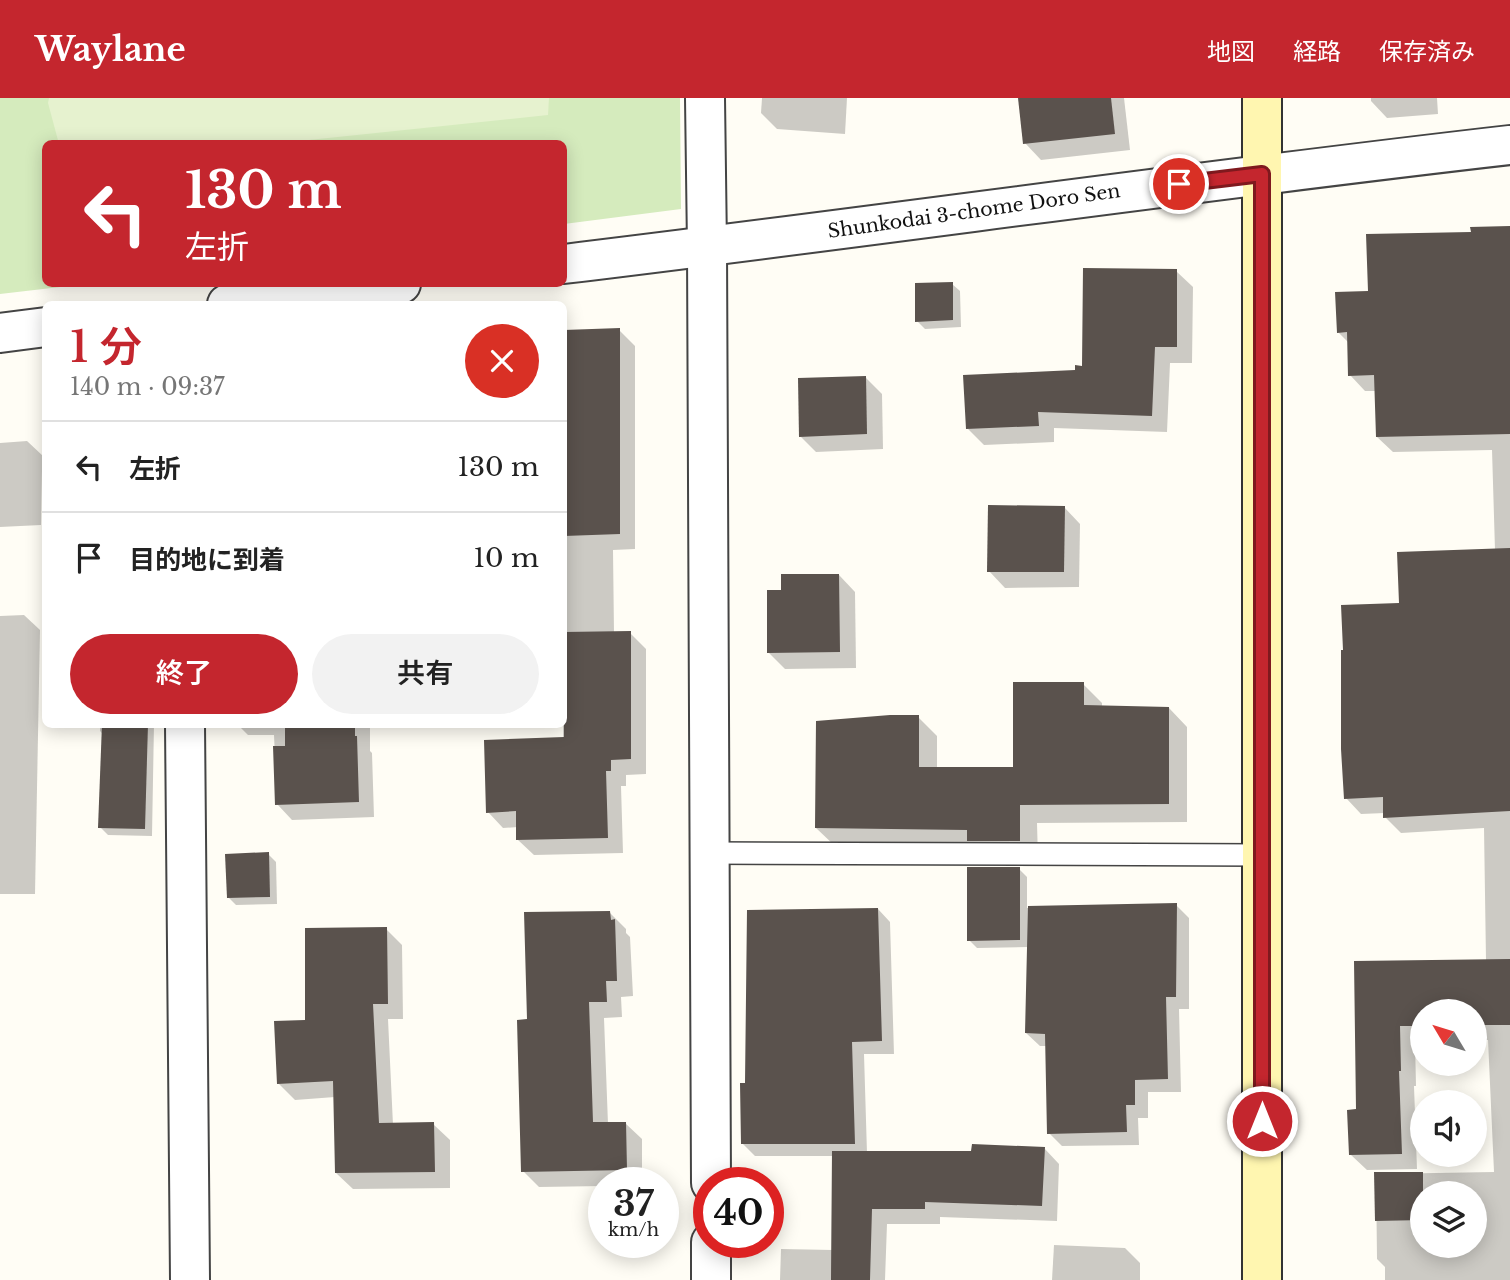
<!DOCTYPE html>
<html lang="ja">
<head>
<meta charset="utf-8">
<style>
	body { margin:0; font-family:"Libre Baskerville","Noto Sans JP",serif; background:#f2f2f2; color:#222; height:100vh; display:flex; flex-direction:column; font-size:26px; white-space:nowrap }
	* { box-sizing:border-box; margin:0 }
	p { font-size:23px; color:#767676 }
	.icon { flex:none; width:38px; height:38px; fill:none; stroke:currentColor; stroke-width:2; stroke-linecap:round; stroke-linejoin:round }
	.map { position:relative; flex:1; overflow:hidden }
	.panel { position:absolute; left:42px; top:203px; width:525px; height:427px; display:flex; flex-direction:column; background:#fff; border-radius:10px; box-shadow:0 4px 18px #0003 }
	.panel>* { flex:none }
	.hud { position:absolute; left:42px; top:42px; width:525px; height:147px; border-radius:10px; box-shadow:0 4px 18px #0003; background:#c4262e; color:#fff; overflow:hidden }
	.needle { width:46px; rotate:308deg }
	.fabs { position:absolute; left:1410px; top:901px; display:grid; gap:14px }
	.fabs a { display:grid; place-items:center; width:77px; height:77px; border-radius:50%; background:#fff; box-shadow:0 4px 18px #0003; font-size:35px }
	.speed { position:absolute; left:588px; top:1069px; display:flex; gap:14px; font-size:35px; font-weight:700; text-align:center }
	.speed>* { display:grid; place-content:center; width:91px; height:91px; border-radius:50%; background:#fff; box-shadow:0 4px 18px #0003; line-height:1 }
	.speed small { font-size:18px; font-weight:400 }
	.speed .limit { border:10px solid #d22; background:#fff; color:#111 }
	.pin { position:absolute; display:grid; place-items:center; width:60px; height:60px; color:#fff; margin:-30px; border:4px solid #fff; border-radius:50%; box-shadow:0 2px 7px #0007 }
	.me { position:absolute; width:77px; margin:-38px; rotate:0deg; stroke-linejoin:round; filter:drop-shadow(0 0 5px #0008) }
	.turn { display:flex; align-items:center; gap:24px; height:147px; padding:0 28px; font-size:32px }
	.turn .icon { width:91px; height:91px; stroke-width:2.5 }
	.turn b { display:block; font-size:49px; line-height:60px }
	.round { display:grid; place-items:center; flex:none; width:74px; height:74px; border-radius:37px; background:#f2f2f2 }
	.headline { display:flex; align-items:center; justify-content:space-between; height:119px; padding:0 28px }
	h1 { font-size:42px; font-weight:600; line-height:52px; color:#c4262e }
	.button { display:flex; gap:14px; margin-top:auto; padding:14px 28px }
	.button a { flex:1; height:80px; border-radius:42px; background:#c4262e; color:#fff; font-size:28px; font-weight:600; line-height:80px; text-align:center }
	.button a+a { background:#f2f2f2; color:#222 }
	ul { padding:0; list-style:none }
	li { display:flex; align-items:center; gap:21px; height:91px; padding:0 28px; border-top:2px solid #e0e0e0 }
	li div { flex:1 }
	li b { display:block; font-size:26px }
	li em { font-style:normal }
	header { display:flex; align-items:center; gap:42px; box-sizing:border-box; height:98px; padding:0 35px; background:#c4262e; color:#fff }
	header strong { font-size:33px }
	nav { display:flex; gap:38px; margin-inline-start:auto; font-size:24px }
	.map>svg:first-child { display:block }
	.green { fill:#d5ebbd }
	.pitch { fill:#e6f2cf }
	.shadow { fill:#0003; fill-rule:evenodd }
	.building { fill:#5a524d }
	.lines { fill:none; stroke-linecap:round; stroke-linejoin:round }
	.lane-casing { stroke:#444; stroke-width:24 }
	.street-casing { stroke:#444; stroke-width:42 }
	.secondary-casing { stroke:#333; stroke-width:42 }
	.lane { stroke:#fff; stroke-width:21 }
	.street { stroke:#fff; stroke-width:38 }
	.secondary { stroke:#fff6b0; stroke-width:38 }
	.route-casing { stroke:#7f191e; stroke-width:18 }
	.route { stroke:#c4262e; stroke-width:12 }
	.labels { text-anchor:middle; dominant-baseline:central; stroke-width:7; stroke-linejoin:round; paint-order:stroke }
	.street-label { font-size:19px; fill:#111; stroke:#fff }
</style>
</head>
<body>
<header>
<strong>Waylane</strong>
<nav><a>地図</a><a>経路</a><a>保存済み</a></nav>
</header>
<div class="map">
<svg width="1510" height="1182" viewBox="0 0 1510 1182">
	<rect width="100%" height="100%" fill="#fffdf5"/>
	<polygon class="green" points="0,0 680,0 681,111 564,126 564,46 46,46 46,186 86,186 0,196"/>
	<polygon class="pitch" points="49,0 549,0 548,17 280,45 59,46 48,5"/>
	<g class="shadow">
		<polygon points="762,0 847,0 845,36 777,31 761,15"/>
		<polygon points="1020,0 1124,0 1130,52 1041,62 1025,45"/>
		<polygon points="1371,0 1437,0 1438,16 1387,20 1371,3"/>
		<path d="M1510,130v1052h-125v-13l-8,-8 -1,-85 118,-2 -6,-132h-13v-28h-52v29h-8l1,45h-2l3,83 -50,1 -16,-15 7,-44 -2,-148 130,-2 -2,-133 -83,5 -16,-16v-4l-24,1 -15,-16 55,-193 94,-55 -3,-100 -99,2 -16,-15 -1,-46h-11l-15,-16 -1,-32 -11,-11 31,-40 103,-58zM1423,1096h52v52h-52z"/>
		<polygon points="1176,173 1193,189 1192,265 1170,265 1167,334 1054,330 1054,344 984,347 968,331 1077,273"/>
		<polygon points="952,186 960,193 961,229 925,231 917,223"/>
		<polygon points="619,232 635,248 635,451 613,452 614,535 630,535 646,551 646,676 626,677 626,688 621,688 623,755 534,757 518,742 518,729 503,730 488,714 563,641 564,234"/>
		<polygon points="866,280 882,296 883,351 816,354 800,338"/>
		<polygon points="42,318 46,318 46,377 42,373 41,427 0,429 0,345 27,343 43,358"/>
		<polygon points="1064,409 1080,426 1079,489 1005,490 989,473"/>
		<polygon points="839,477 855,494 856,570 785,571 769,555 783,494"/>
		<polygon points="24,517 40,532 35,796 0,796 0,518"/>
		<polygon points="1083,586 1102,605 1102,609 1169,610 1187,629 1187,724 1037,725 1038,761 835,748 816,730 918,619 937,638 937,670 1015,670"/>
		<polygon points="100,626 154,626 152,738 108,737 100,729 103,636 100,633"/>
		<polygon points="237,626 370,626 370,653 372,655 374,719 292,722 277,706 274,637 248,637"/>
		<polygon points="268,756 276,764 277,806 236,807 228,799"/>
		<polygon points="1019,771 1027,779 1027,810 1176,807 1189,820 1189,911 1179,911 1181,994 1148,994 1148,1020 1138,1020 1139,1047 1062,1048 1049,1035 1047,948 1040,948 1026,935 1029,849 977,850 969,842"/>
		<polygon points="878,811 890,824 894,956 864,956 867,1055 973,1054 1044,1050 1059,1066 1057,1123 940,1119 940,1126 887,1126 885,1182 780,1182 781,1151 833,1152 834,1058 755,1058 742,1045 747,987"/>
		<polygon points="610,815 626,831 626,835 630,839 633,898 621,899 622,919 604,920 608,1026 625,1025 642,1041 642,1085 604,1085 604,1088 539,1089 523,1073 528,923"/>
		<polygon points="386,831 402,847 403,921 388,921 393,1027 433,1026 450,1042 450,1090 353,1091 336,1075 335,999 295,1002 278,985 307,923"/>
		<polygon points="1054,1147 1125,1150 1140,1165 1140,1182 1052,1182"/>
	</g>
	<g class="building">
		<polygon points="1018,0 1111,0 1115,36 1023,46"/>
		<polygon points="1510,128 1510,336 1376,339 1374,277 1348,278 1347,234 1337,235 1335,194 1368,193 1366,136 1471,134 1470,129"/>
		<polygon points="1083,170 1177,171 1177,249 1155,249 1152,318 1038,314 1039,328 966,331 963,277 1075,272 1075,267 1082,268"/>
		<polygon points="953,184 953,222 915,224 915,185"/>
		<polygon points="620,230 620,436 564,438 564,232"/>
		<polygon points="866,278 867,336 799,339 798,280"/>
		<polygon points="988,407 1065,408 1064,474 987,474"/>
		<polygon points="1510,450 1510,713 1383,720 1383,699 1344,701 1341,651 1341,552 1343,552 1341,507 1399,505 1397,454"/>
		<polygon points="781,476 839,476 840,554 767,555 767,492 781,492"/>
		<polygon points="631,533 631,661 611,662 611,673 606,673 608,740 516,742 516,713 486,715 484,642 564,639 564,534"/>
		<polygon points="1013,584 1084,584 1084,607 1169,609 1169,706 1020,707 1020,743 967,743 967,732 815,730 816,623 890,617 919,617 919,669 1013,669"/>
		<polygon points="102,626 148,626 145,731 98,730"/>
		<polygon points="285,626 355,626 355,638 357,638 359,704 275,707 273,648 285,648"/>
		<polygon points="269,754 270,799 227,800 225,756"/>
		<polygon points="967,769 1020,769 1020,842 967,843"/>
		<polygon points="1177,805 1176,899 1166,899 1168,981 1135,982 1135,1007 1126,1007 1127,1034 1047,1036 1045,936 1025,935 1028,808"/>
		<polygon points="878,810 882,943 852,944 855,1046 741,1046 740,985 745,985 747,812"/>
		<polygon points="610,813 611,822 615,821 617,883 606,883 607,904 589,904 593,1024 626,1024 627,1072 521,1074 517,922 527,921 524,814"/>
		<polygon points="387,829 388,906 373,906 379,1025 434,1024 435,1074 335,1075 333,983 277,986 274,923 305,922 305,830"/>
		<polygon points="1510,861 1510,927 1475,927 1475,914 1423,914 1423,928 1400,928 1401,973 1399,973 1402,1056 1349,1057 1347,1012 1356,1011 1354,863"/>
		<polygon points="972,1046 1045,1049 1042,1108 925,1104 925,1111 872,1111 870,1182 831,1182 832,1053 971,1053"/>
		<polygon points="1374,1074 1423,1074 1423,1122 1375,1123"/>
	</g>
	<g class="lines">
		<defs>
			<polyline id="lane" points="709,755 1262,757"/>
			<g id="street">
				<polyline points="705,0 707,149 711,1085"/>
				<path d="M564,166c315,-38 630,-83 946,-119"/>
				<polyline points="227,206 401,186"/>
				<polyline points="0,235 46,229"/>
				<polyline points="185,626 190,1182"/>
				<polyline points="711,1144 711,1182"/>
			</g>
			<polyline id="secondary" points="1262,0 1262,1182"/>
		</defs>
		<use href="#lane" class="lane-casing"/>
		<use href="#street" class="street-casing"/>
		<use href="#secondary" class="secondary-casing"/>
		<use href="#lane" class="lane"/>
		<use href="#street" class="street"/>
		<use href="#secondary" class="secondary"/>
	</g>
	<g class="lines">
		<defs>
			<polyline id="route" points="1179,86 1262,76 1262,1023"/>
		</defs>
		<use href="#route" class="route-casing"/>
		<use href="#route" class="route"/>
	</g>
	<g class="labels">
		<g class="street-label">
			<text transform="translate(974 113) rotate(-8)">Shunkodai 3-chome Doro Sen</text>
		</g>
	</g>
</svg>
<div class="fabs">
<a><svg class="needle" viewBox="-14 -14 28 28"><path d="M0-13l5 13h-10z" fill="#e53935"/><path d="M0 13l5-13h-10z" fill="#767676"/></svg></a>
<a><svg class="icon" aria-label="sound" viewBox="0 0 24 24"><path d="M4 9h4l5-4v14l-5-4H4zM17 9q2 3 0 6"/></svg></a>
<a><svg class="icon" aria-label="layers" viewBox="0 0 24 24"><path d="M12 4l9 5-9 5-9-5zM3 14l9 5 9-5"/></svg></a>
</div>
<div class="speed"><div>37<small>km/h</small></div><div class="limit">40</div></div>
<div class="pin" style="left:1179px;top:86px;background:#d93025"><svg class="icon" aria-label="arrive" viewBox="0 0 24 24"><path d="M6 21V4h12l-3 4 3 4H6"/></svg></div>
<svg class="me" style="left:1262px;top:1023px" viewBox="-20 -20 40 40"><circle r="17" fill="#c4262e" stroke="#fff" stroke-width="3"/><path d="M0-11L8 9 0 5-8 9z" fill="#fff"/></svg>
<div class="hud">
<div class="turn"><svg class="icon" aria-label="left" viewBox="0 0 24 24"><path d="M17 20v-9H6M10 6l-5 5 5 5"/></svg><div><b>130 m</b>左折</div></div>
</div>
<section class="panel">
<div class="headline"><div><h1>1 分</h1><p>140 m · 09:37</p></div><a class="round" style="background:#d93025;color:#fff"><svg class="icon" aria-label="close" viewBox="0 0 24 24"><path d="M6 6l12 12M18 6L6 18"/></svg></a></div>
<ul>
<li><svg class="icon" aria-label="left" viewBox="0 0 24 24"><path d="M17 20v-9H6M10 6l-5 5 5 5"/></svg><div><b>左折</b></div><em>130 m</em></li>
<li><svg class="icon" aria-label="arrive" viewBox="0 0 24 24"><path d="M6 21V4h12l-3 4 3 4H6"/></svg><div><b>目的地に到着</b></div><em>10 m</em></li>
</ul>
<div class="button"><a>終了</a><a>共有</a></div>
</section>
</div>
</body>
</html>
